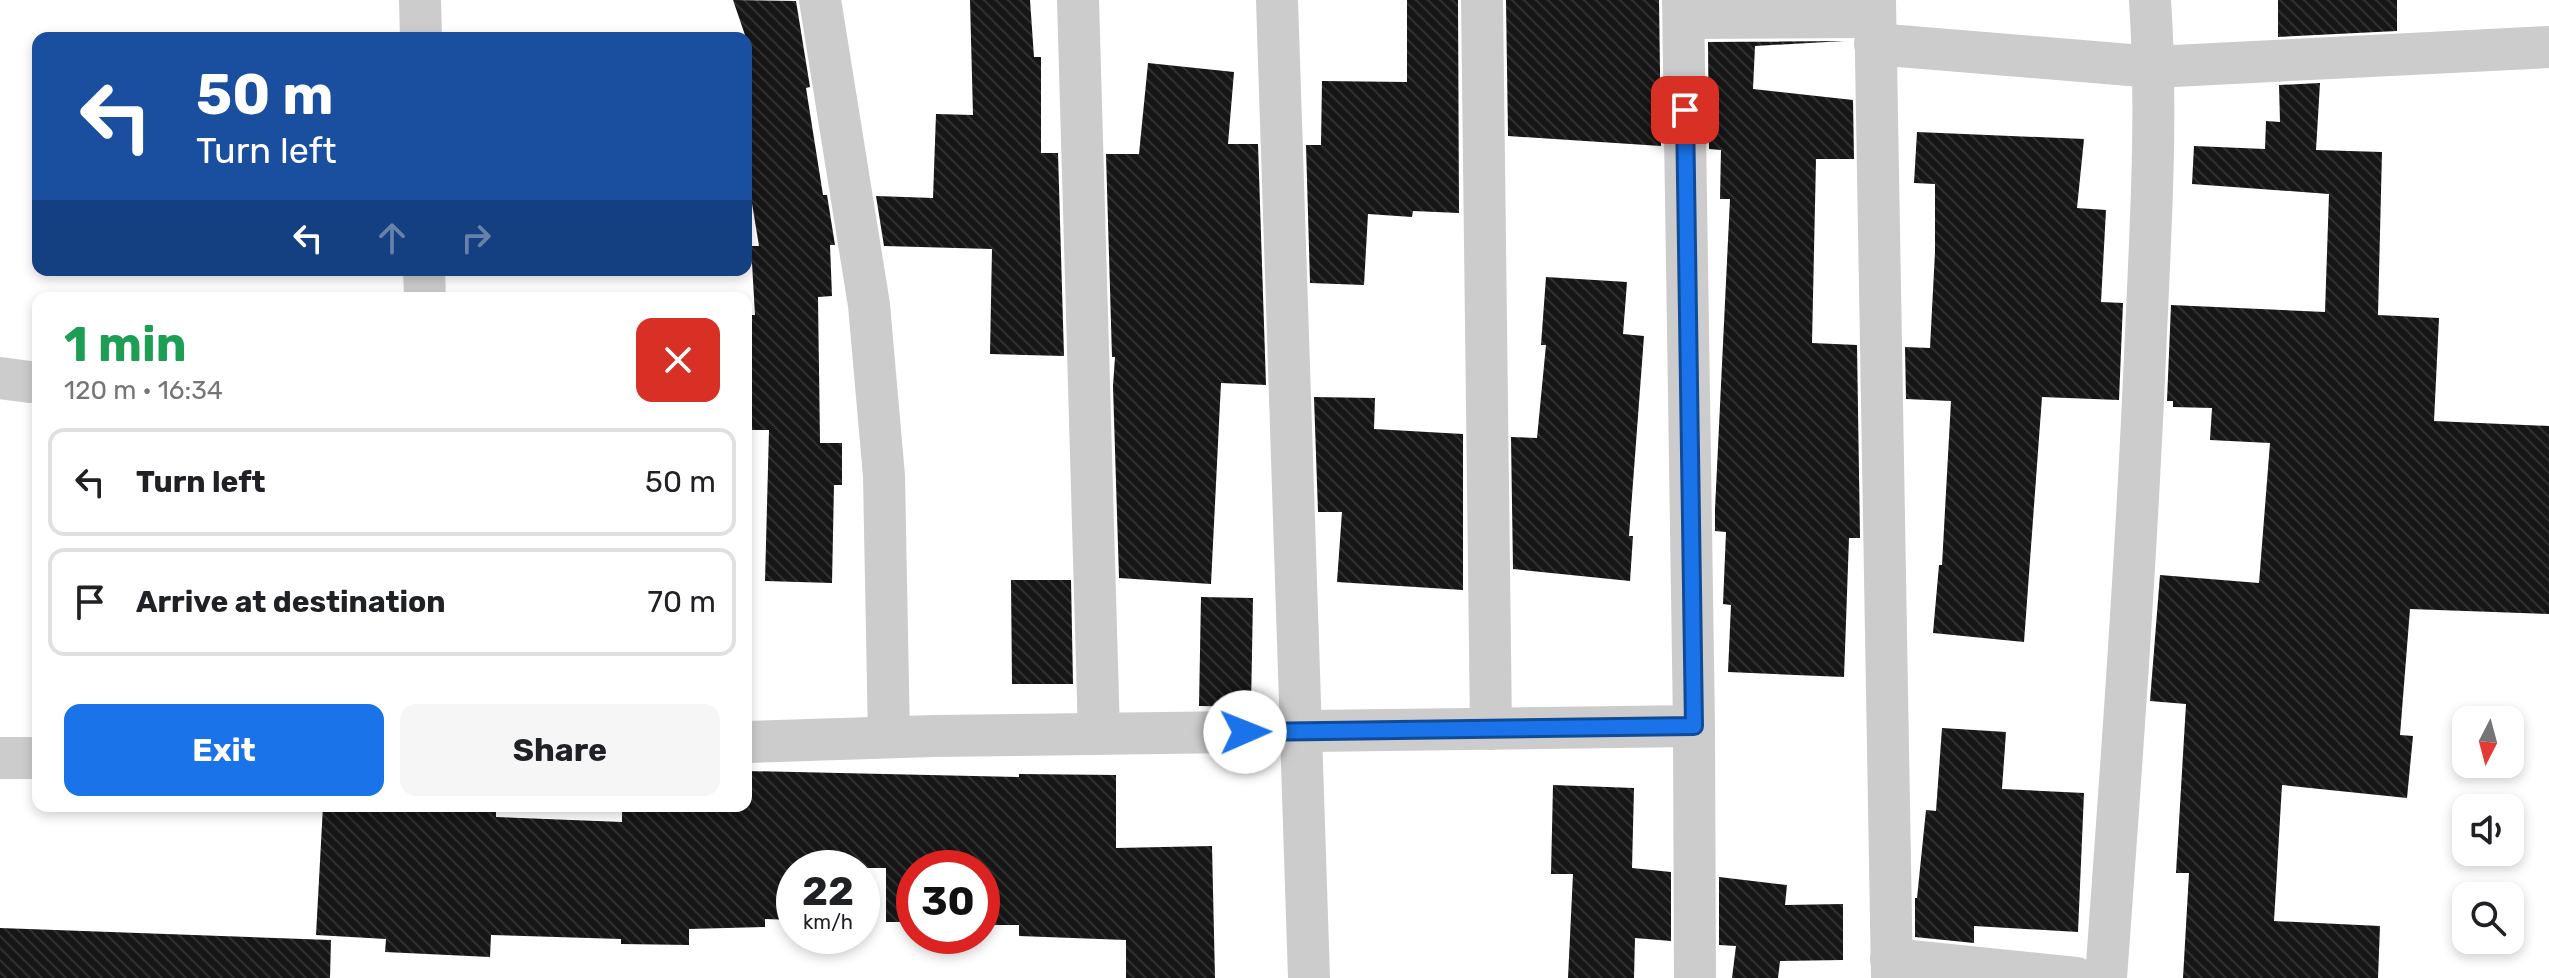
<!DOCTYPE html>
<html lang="en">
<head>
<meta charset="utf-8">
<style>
	body { margin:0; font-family:Rubik,sans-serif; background:#f6f6f6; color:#202124; height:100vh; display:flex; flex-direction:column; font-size:30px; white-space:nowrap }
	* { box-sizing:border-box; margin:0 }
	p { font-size:26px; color:#757577 }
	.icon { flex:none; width:44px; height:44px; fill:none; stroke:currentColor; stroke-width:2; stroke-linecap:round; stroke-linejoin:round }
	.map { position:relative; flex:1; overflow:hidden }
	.drawer { position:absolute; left:32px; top:292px; width:720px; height:520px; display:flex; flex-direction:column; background:#fff; border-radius:16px; box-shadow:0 4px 12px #0003 }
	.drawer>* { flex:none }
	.hud { position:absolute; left:32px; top:32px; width:720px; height:244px; border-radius:16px; box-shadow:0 4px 12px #0003; background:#1a4fa0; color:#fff; overflow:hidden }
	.needle { width:52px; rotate:186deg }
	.tools { position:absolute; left:2452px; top:706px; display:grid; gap:16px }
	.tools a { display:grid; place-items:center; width:72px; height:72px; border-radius:16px; background:#fff; box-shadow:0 4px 12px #0003; font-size:40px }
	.speed { position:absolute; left:776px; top:850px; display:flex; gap:16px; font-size:40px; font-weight:700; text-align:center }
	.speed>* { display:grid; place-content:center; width:104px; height:104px; border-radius:50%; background:#fff; box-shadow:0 4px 12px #0003; line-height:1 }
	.speed small { font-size:20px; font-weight:400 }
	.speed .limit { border:12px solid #d22; background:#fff; color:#111 }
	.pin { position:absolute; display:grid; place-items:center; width:68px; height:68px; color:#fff; margin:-34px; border-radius:16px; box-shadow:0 4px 12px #0006 }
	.me { position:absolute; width:88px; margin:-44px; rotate:89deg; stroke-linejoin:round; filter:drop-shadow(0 0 6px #0008) }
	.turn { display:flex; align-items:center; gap:28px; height:168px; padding:0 32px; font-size:36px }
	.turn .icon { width:104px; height:104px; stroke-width:2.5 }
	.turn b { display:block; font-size:56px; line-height:68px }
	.lanes { display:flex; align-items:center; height:76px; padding:0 32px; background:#0003; justify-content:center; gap:40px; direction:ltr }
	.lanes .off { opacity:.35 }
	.round { display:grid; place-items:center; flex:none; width:84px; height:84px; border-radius:16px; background:#f6f6f6 }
	.head { display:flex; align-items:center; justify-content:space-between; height:136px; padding:0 32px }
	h1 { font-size:48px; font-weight:700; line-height:60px; color:#1e9e55 }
	.button { display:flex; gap:16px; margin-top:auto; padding:16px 32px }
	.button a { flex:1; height:92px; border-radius:16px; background:#1a73e8; color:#fff; font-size:32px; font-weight:700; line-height:92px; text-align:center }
	.button a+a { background:#f6f6f6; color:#202124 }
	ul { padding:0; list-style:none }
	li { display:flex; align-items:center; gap:24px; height:108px; margin:0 16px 12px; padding:0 16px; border:4px solid #e0e0e0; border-radius:16px }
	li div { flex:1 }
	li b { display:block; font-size:30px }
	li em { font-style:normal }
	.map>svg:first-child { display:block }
	.building { fill:url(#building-back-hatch) }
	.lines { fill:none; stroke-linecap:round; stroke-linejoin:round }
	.minor { stroke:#ccc; stroke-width:42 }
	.route-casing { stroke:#114b97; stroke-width:20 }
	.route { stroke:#1a73e8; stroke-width:14 }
</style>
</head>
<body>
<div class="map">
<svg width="2549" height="978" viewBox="0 0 2549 978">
	<defs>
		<pattern id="building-back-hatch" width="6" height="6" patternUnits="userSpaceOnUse" patternTransform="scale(2)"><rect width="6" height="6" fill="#161616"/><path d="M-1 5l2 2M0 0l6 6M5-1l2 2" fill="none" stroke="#303030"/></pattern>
	</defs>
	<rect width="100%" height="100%" fill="#fff"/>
	<g class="building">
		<polygon points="733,0 796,1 810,87 806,88 823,195 827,195 835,245 830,245 832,296 818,297 820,443 842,443 842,485 834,485 832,583 765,581 769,430 749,430 748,315 755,315 751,246 759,246 746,167 746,38"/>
		<polygon points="970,0 1030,0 1034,57 1041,57 1041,153 1058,153 1064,356 990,354 992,249 884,246 876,196 933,198 936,114 973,115"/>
		<polygon points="1407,0 1458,0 1459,213 1413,211 1412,217 1368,214 1364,285 1310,283 1306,145 1321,145 1322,81 1407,82"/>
		<polygon points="1506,0 1659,0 1661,146 1508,136"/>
		<polygon points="2278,0 2397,0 2397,31 2278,37"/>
		<polygon points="1845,41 1755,46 1753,89 1853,100 1854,159 1816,159 1812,343 1857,345 1860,538 1849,538 1844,677 1728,672 1731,605 1723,604 1726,532 1715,531 1715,509 1730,199 1720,199 1721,150 1709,149 1708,42"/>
		<polygon points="1148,63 1234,72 1228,144 1258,144 1266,385 1221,383 1211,584 1119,578 1113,386 1115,357 1112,357 1106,154 1139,154"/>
		<polygon points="2320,83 2316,150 2382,152 2378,315 2439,318 2434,421 2549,426 2549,614 2410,609 2400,735 2413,736 2407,798 2282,785 2274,921 2380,926 2378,978 2183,978 2189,873 2176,873 2186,704 2150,701 2160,575 2259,583 2270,443 2210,440 2212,408 2173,407 2173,401 2167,401 2171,305 2325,312 2329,194 2192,184 2194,146 2265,149 2266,121 2280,122 2279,85"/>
		<polygon points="1917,132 2084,139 2077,208 2106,210 2101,302 2123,303 2119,400 2042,397 2024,642 1933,633 1939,565 1942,565 1951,401 1906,399 1905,347 1930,348 1935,252 1935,184 1914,183"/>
		<polygon points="1546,277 1627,282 1623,334 1644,336 1629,536 1633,536 1630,581 1513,569 1511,437 1537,438 1546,345 1541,345"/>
		<polygon points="1314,397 1375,398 1374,429 1463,434 1463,590 1337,582 1342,512 1318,512"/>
		<polygon points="1011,580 1071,580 1073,684 1012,684"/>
		<polygon points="1201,597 1253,598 1251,707 1199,706"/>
		<polygon points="1942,728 2006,732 2002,789 2084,793 2078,932 1974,926 1974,943 1915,937 1915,898 1917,898 1926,810 1936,811"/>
		<polygon points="746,771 1019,777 1019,774 1116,775 1116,848 1212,846 1215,978 1126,978 1126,940 1019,936 1019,925 982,925 982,868 914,868 914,922 886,922 886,868 794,868 794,920 765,919 765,927 689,929 689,945 621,944 621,939 491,935 490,957 385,952 386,939 316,935 323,806 496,806 496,817 622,822 622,806 746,806"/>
		<polygon points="1553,785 1634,788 1632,868 1671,872 1671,941 1635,938 1634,978 1568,978 1573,874 1551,874"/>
		<polygon points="1719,877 1787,885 1785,905 1843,904 1843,960 1780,961 1778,978 1732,978 1736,946 1719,945"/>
		<polygon points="0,928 331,940 330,978 0,978"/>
	</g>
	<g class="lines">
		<g class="minor">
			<polyline points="420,0 421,38"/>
			<polyline points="820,0 869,305 884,476 889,737"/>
			<polyline points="1078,0 1099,734"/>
			<polyline points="1277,0 1309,978"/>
			<polyline points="1482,0 1491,729"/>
			<polyline points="1683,0 1694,726 1695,978"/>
			<polyline points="1875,0 1892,978"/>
			<polyline points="1684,18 1875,17"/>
			<polyline points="1875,44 2154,67 2549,47"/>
			<polyline points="424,270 425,298"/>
			<polyline points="0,378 30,382"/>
			<polyline points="746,742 933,736 1694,726"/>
			<polyline points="0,758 38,758"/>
			<polyline points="1891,959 2076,978"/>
			<path d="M2106,978c15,-207 30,-414 39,-622 5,-118 13,-238 5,-356"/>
		</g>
	</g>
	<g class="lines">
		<defs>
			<polyline id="route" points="1245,732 1694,726 1685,110"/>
		</defs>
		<use href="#route" class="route-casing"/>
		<use href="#route" class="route"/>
	</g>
</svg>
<div class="tools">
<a><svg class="needle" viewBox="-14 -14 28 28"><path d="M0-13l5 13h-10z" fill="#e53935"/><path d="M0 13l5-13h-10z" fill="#757577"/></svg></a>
<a><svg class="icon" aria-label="sound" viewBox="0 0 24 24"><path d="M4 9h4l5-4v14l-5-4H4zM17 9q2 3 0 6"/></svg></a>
<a><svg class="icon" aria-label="search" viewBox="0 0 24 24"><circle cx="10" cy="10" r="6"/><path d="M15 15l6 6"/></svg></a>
</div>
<div class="speed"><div>22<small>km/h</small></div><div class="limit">30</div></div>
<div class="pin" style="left:1685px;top:110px;background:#d93025"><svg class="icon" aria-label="arrive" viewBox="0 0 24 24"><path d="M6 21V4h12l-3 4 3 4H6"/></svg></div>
<svg class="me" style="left:1245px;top:732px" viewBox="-20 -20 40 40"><circle r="19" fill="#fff"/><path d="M0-13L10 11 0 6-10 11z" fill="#1a73e8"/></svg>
<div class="hud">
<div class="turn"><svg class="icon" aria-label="left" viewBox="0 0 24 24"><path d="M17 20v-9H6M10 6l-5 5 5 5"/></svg><div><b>50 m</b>Turn left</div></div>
<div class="lanes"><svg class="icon" aria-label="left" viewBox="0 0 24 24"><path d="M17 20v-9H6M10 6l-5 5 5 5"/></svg><svg class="icon off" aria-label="ahead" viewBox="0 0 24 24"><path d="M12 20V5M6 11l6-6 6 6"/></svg><svg class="icon off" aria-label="right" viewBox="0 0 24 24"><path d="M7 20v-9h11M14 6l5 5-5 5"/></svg></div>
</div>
<section class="drawer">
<div class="head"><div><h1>1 min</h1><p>120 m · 16:34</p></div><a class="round" style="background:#d93025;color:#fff"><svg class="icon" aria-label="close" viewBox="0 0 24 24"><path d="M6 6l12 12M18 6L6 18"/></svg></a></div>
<ul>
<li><svg class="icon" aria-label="left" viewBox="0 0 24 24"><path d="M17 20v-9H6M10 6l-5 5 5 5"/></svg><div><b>Turn left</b></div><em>50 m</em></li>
<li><svg class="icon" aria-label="arrive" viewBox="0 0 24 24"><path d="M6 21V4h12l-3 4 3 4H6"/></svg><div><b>Arrive at destination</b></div><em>70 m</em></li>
</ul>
<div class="button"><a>Exit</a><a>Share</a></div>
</section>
</div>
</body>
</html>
